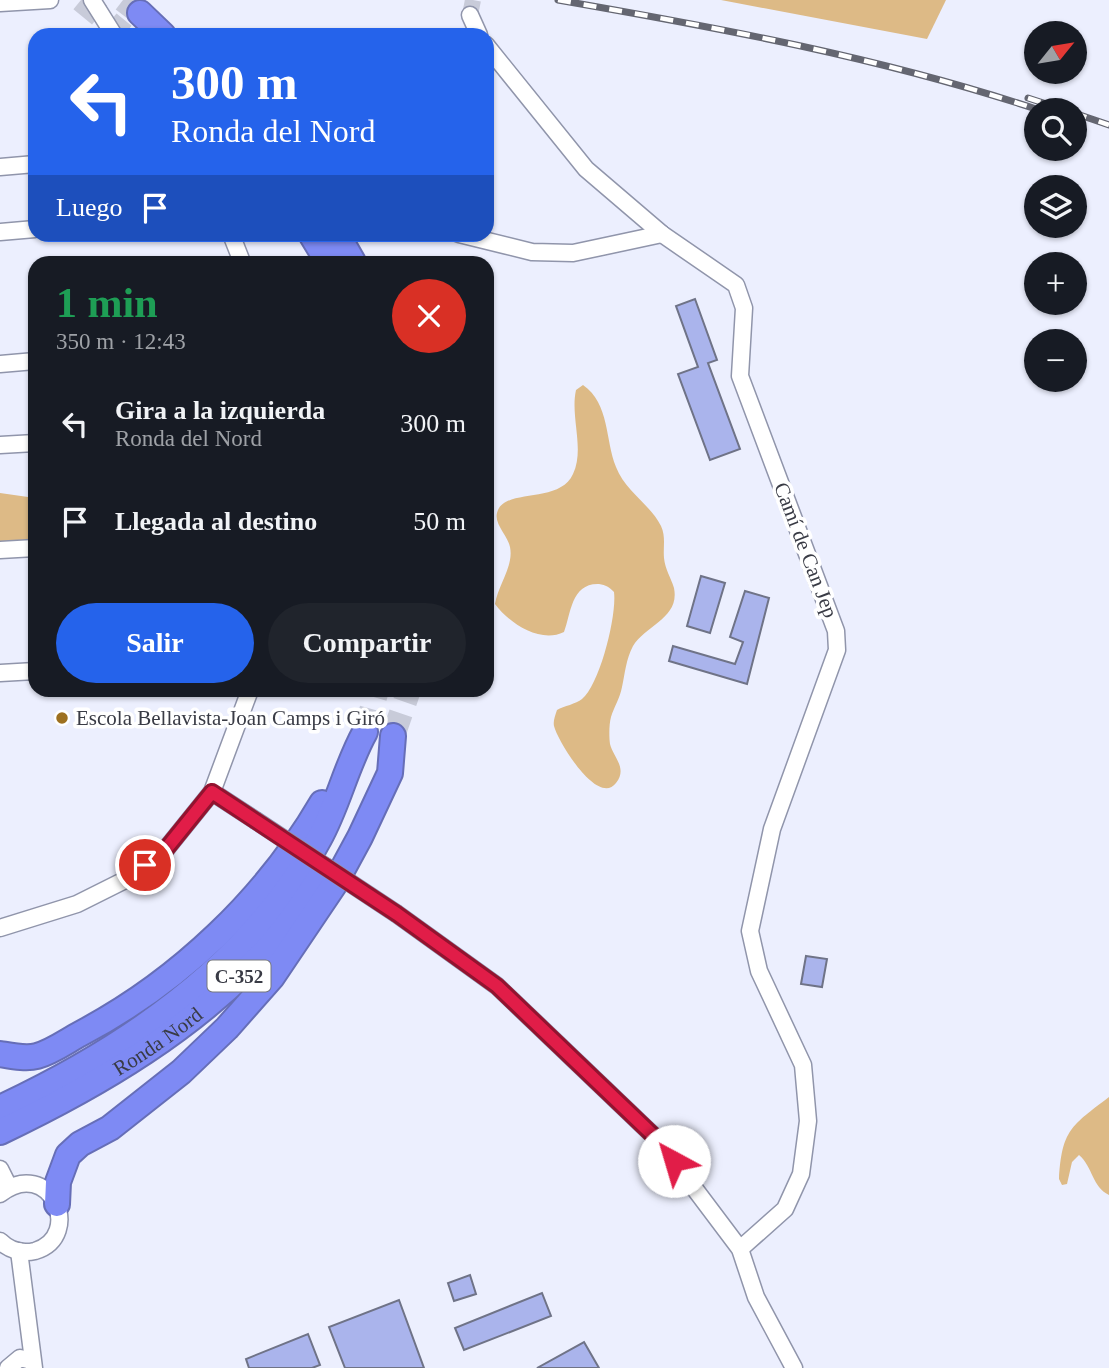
<!DOCTYPE html>
<html lang="es">
<head>
<meta charset="utf-8">
<style>
	body { margin:0; font-family:"Times New Roman",serif; background:#20242c; color:#f1f3f6; height:100vh; display:flex; flex-direction:column; font-size:26px; white-space:nowrap }
	* { box-sizing:border-box; margin:0 }
	p { font-size:23px; color:#9ea1a6 }
	.icon { flex:none; width:38px; height:38px; fill:none; stroke:currentColor; stroke-width:2; stroke-linecap:round; stroke-linejoin:round }
	.map { position:relative; flex:1; overflow:hidden }
	.details { position:absolute; left:28px; top:256px; width:466px; height:441px; display:flex; flex-direction:column; background:#171b24; border-radius:21px; box-shadow:0 2px 5px #0004 }
	.details>* { flex:none }
	.top-card { position:absolute; left:28px; top:28px; width:466px; height:214px; border-radius:21px; box-shadow:0 2px 5px #0004; background:#2563eb; color:#fff; overflow:hidden }
	.needle { width:46px; rotate:60deg }
	.controls { position:absolute; left:1024px; top:21px; display:grid; gap:14px }
	.controls a { display:grid; place-items:center; width:63px; height:63px; border-radius:50%; background:#171b24; box-shadow:0 2px 5px #0004; font-size:35px }
	.pin { position:absolute; display:grid; place-items:center; width:60px; height:60px; color:#fff; margin:-30px; border:4px solid #fff; border-radius:50%; box-shadow:0 2px 7px #0007 }
	.me { position:absolute; width:77px; margin:-38px; rotate:321deg; stroke-linejoin:round; filter:drop-shadow(0 0 5px #0008) }
	.turn { display:flex; align-items:center; gap:24px; height:147px; padding:0 28px; font-size:32px }
	.turn .icon { width:91px; height:91px; stroke-width:2.5 }
	.turn b { display:block; font-size:49px; line-height:60px }
	.then { display:flex; align-items:center; height:66px; padding:0 28px; background:#0003; gap:14px; font-size:26px }
	.round { display:grid; place-items:center; flex:none; width:74px; height:74px; border-radius:37px; background:#20242c }
	.overview { display:flex; align-items:center; justify-content:space-between; height:119px; padding:0 28px }
	h1 { font-size:42px; font-weight:600; line-height:52px; color:#1e9e55 }
	.cta { display:flex; gap:14px; margin-top:auto; padding:14px 28px }
	.cta a { flex:1; height:80px; border-radius:42px; background:#2563eb; color:#fff; font-size:28px; font-weight:600; line-height:80px; text-align:center }
	.cta a+a { background:#20242c; color:#f1f3f6 }
	ul { padding:0; list-style:none }
	li { display:flex; align-items:center; gap:21px; height:98px; padding:0 28px }
	li div { flex:1 }
	li b { display:block; font-size:26px }
	li em { font-style:normal }
	.map>svg:first-child { display:block }
	.green { fill:#ddba86 }
	.building { fill:#aab4ec; stroke:#6f7387; stroke-width:2 }
	.lines { fill:none; stroke-linecap:round; stroke-linejoin:round }
	.minor-tunnel { stroke:#c8cbd9; stroke-width:16; stroke-dasharray:16 8; stroke-linecap:butt }
	.highway-tunnel { stroke:#c8cbd9; stroke-width:24; stroke-dasharray:24 12; stroke-linecap:butt }
	.minor-casing { stroke:#9095ab; stroke-width:19 }
	.highway-casing { stroke:#666eb7; stroke-width:28 }
	.minor { stroke:#fff; stroke-width:16 }
	.highway { stroke:#7e8af4; stroke-width:24 }
	.rail-casing { stroke:#646671; stroke-width:7 }
	.rail { stroke:#fff; stroke-width:4.5; stroke-dasharray:13; stroke-linecap:butt }
	.minor-bridge-casing { stroke:#9095ab; stroke-width:19; stroke-linecap:butt }
	.minor-bridge { stroke:#fff; stroke-width:16 }
	.route-casing { stroke:#92132f; stroke-width:18 }
	.route { stroke:#e11d48; stroke-width:12 }
	.poi-dot { fill:#9d7020; stroke:#fff; stroke-width:2.5 }
	.labels { text-anchor:middle; dominant-baseline:central; stroke-width:7; stroke-linejoin:round; paint-order:stroke }
	.shield { fill:#fff; stroke:#74767d; stroke-width:2 }
	.shield-label { font-size:19px; font-weight:bold; fill:#393b45 }
	.street-label { font-size:21px; fill:#393b45; stroke:#fff }
	.poi-label { font-size:21px; fill:#393b45; stroke:#fff; text-anchor:start }
</style>
</head>
<body>
<div class="map">
<svg width="1109" height="1368" viewBox="0 0 1109 1368">
	<rect width="100%" height="100%" fill="#eceffe"/>
	<g class="green">
		<polygon points="721,0 946,0 927,39"/>
		<path d="M583,385c27,19 22,55 33,82 9,24 34,37 45,59 5,11 2,21 3,32 1,11 7,20 10,30 6,30 -28,37 -41,58 -7,13 -8,27 -11,41 -2,11 -8,20 -11,30 -2,7 -2,20 -1,27 3,13 18,24 6,39 -18,24 -58,-41 -62,-57 -1,-5 1,-10 3,-16 7,-4 19,-6 25,-11 18,-15 35,-84 32,-107 -5,-5 -8,-7 -15,-8 -28,-1 -28,30 -35,48 -24,12 -55,-9 -69,-28 3,-19 19,-38 15,-57 -2,-11 -16,-23 -13,-34 6,-26 62,-8 76,-39 12,-25 -3,-57 3,-84z"/>
		<polygon points="0,493 35,498 35,541 0,543"/>
		<path d="M1109,1097v98c-17,-8 -16,-28 -30,-40l-7,7 -5,22 -5,1 -3,-6c3,-49 12,-53 50,-82z"/>
	</g>
	<g class="building">
		<polygon points="695,299 717,360 708,363 740,449 710,460 678,374 698,367 676,306"/>
		<polygon points="701,576 725,583 710,633 687,626"/>
		<polygon points="745,591 769,598 747,684 669,661 673,646 735,664 743,642 730,637"/>
		<polygon points="806,956 827,959 822,987 801,984"/>
		<polygon points="470,1275 476,1294 454,1301 448,1283"/>
		<polygon points="542,1293 551,1316 464,1350 455,1328"/>
		<polygon points="399,1300 424,1368 345,1368 329,1327"/>
		<polygon points="308,1334 320,1365 312,1368 249,1368 246,1359"/>
		<polygon points="584,1342 599,1368 537,1368"/>
	</g>
	<g class="lines">
		<polyline class="minor-tunnel" points="470,15 473,0"/>
		<g class="highway-tunnel">
			<polyline points="81,0 124,35"/>
			<polyline points="123,0 140,13"/>
			<polyline points="365,732 377,690"/>
			<polyline points="393,736 409,690"/>
		</g>
		<defs>
			<g id="minor">
				<polyline points="92,0 114,35"/>
				<polyline points="0,3 50,0"/>
				<polyline points="470,15 479,35"/>
				<polyline points="486,45 586,169 662,234 736,285 744,308 740,376 836,631 837,650 772,829 750,931 759,971 803,1065 808,1121 801,1174 785,1209 740,1249"/>
				<polyline points="0,167 35,164"/>
				<polyline points="0,232 35,229"/>
				<polyline points="231,234 242,262"/>
				<polyline points="459,234 532,252 573,253 662,234"/>
				<polyline points="0,364 35,361"/>
				<polyline points="0,445 35,443"/>
				<polyline points="0,550 35,548"/>
				<polyline points="0,673 35,671"/>
				<polyline points="212,792 255,820"/>
				<polyline points="397,914 497,986 658,1140 740,1249 756,1297 794,1368"/>
				<polyline points="0,928 77,904 123,881 166,849 212,792 250,690"/>
				<polyline points="0,1169 9,1187"/>
				<path d="M0,1194c50,-39 85,42 35,57 -13,3 -26,-1 -35,-10"/>
				<polyline points="19,1251 34,1368"/>
				<polyline points="8,1368 20,1358 32,1361"/>
			</g>
			<g id="highway">
				<polyline points="140,13 163,35"/>
				<polyline points="311,234 328,262"/>
				<polyline points="337,234 353,262"/>
				<path d="M0,1054c12,2 26,5 37,2 15,-4 30,-15 43,-22 99,-52 186,-135 242,-231"/>
				<path d="M0,1108c126,-59 252,-144 319,-269 19,-34 27,-73 46,-107"/>
				<path id="s1" d="M0,1132c99,-47 197,-105 271,-187 20,-23 37,-49 53,-74"/>
				<polyline points="57,1204 58,1182 68,1155 80,1144 110,1128 181,1072 227,1028 272,977 334,885 360,837 390,773 393,736"/>
			</g>
		</defs>
		<use href="#minor" class="minor-casing"/>
		<use href="#highway" class="highway-casing"/>
		<use href="#minor" class="minor"/>
		<use href="#highway" class="highway"/>
		<defs>
			<g id="rail">
				<path d="M558,0c162,28 325,58 481,110"/>
				<polyline points="1028,98 1065,110"/>
				<polyline points="1074,113 1109,125"/>
			</g>
		</defs>
		<use href="#rail" class="rail-casing"/>
		<use href="#rail" class="rail"/>
		<defs>
			<polyline id="minor-bridge" points="255,820 397,914"/>
		</defs>
		<use href="#minor-bridge" class="minor-bridge-casing"/>
		<use href="#minor-bridge" class="minor-bridge"/>
	</g>
	<g class="lines">
		<defs>
			<polyline id="route" points="145,865 166,849 212,792 397,914 497,986 658,1140 674,1161"/>
		</defs>
		<use href="#route" class="route-casing"/>
		<use href="#route" class="route"/>
	</g>
	<circle class="poi-dot" cx="62" cy="718" r="7"/>
	<g class="labels">
		<rect class="shield" x="207.5" y="960.5" width="63" height="31" rx="5"/>
		<g class="shield-label">
			<text x="239" y="976">C-352</text>
		</g>
		<g class="street-label">
			<text transform="translate(806 550) rotate(69)">Camí de Can Jep</text>
			<text stroke="none"><textPath href="#s1" startOffset="182">Ronda Nord</textPath></text>
		</g>
		<g class="poi-label">
			<text x="76" y="718">Escola Bellavista-Joan Camps i Giró</text>
		</g>
	</g>
</svg>
<div class="controls">
<a><svg class="needle" viewBox="-14 -14 28 28"><path d="M0-13l5 13h-10z" fill="#e53935"/><path d="M0 13l5-13h-10z" fill="#9ea1a6"/></svg></a>
<a><svg class="icon" aria-label="search" viewBox="0 0 24 24"><circle cx="10" cy="10" r="6"/><path d="M15 15l6 6"/></svg></a>
<a><svg class="icon" aria-label="layers" viewBox="0 0 24 24"><path d="M12 4l9 5-9 5-9-5zM3 14l9 5 9-5"/></svg></a>
<a>+</a>
<a>−</a>
</div>
<div class="pin" style="left:145px;top:865px;background:#d93025"><svg class="icon" aria-label="arrive" viewBox="0 0 24 24"><path d="M6 21V4h12l-3 4 3 4H6"/></svg></div>
<svg class="me" style="left:674px;top:1161px" viewBox="-20 -20 40 40"><circle r="19" fill="#fff"/><path d="M0-13L10 11 0 6-10 11z" fill="#e11d48"/></svg>
<div class="top-card">
<div class="turn"><svg class="icon" aria-label="left" viewBox="0 0 24 24"><path d="M17 20v-9H6M10 6l-5 5 5 5"/></svg><div><b>300 m</b>Ronda del Nord</div></div>
<div class="then">Luego<svg class="icon" aria-label="arrive" viewBox="0 0 24 24"><path d="M6 21V4h12l-3 4 3 4H6"/></svg></div>
</div>
<section class="details">
<div class="overview"><div><h1>1 min</h1><p>350 m · 12:43</p></div><a class="round" style="background:#d93025;color:#fff"><svg class="icon" aria-label="close" viewBox="0 0 24 24"><path d="M6 6l12 12M18 6L6 18"/></svg></a></div>
<ul>
<li><svg class="icon" aria-label="left" viewBox="0 0 24 24"><path d="M17 20v-9H6M10 6l-5 5 5 5"/></svg><div><b>Gira a la izquierda</b><p>Ronda del Nord</p></div><em>300 m</em></li>
<li><svg class="icon" aria-label="arrive" viewBox="0 0 24 24"><path d="M6 21V4h12l-3 4 3 4H6"/></svg><div><b>Llegada al destino</b></div><em>50 m</em></li>
</ul>
<div class="cta"><a>Salir</a><a>Compartir</a></div>
</section>
</div>
</body>
</html>
